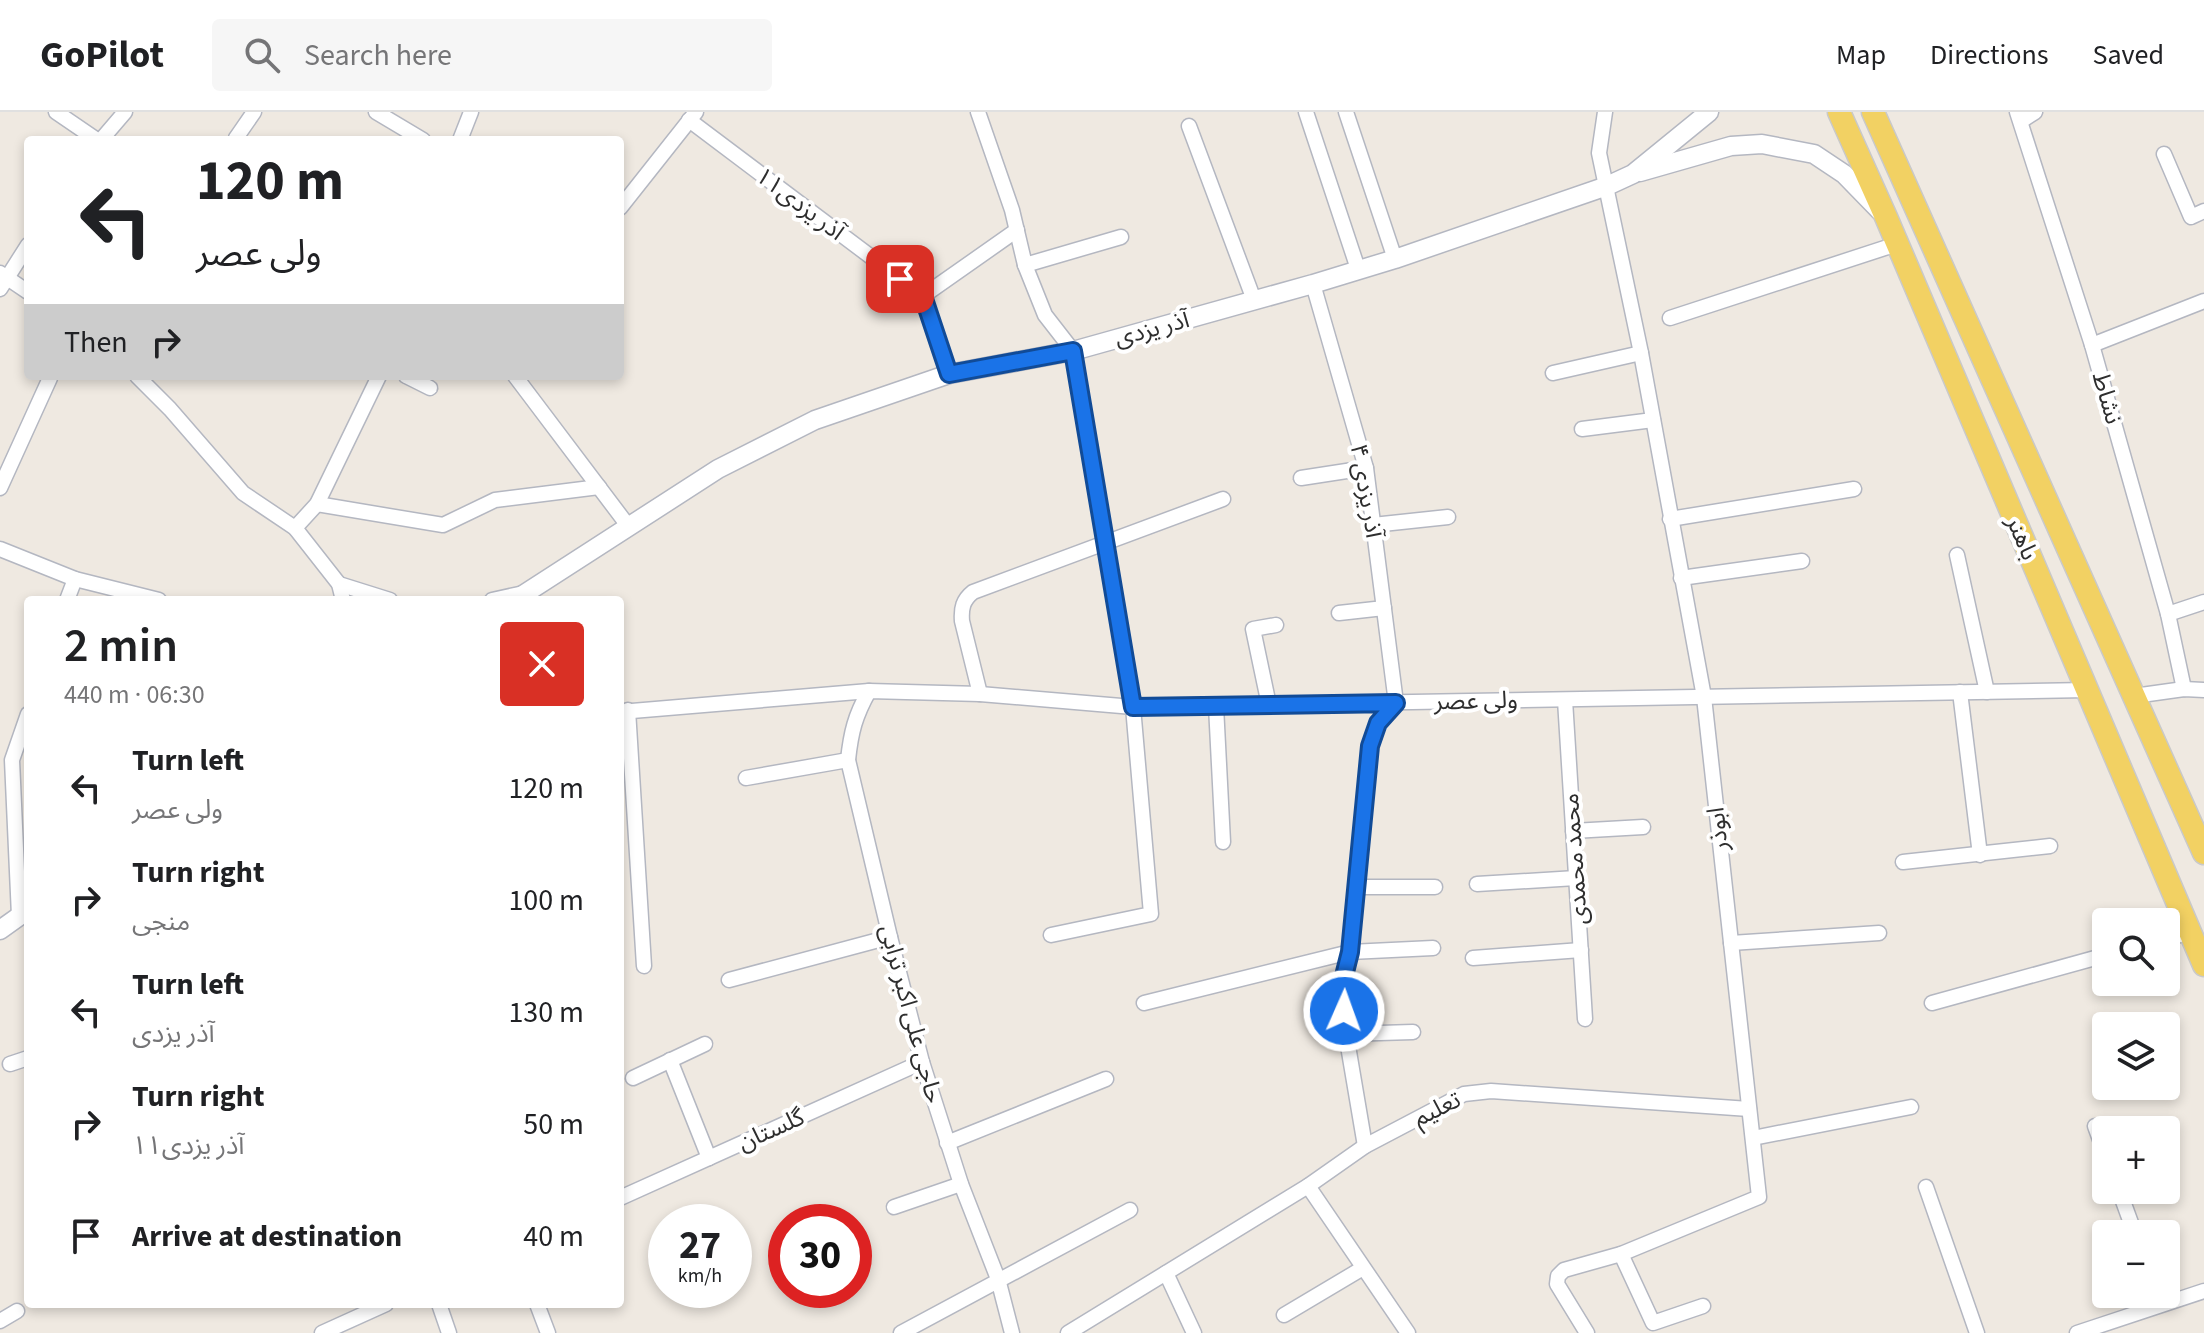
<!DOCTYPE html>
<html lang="en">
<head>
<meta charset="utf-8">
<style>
	body { margin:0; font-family:"Source Sans 3","Noto Sans Arabic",sans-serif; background:#f6f6f6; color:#202124; height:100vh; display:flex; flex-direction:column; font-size:30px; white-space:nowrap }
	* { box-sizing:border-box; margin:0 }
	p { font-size:26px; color:#757577 }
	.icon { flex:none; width:44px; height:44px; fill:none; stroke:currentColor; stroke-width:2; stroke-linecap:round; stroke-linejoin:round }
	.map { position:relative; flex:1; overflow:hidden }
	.sheet { position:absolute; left:24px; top:484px; width:600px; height:712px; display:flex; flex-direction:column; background:#fff; border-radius:8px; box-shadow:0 4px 12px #0003 }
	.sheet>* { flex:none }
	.hud { position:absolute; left:24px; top:24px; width:600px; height:244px; border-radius:8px; box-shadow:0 4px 12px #0003; background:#fff; color:#202124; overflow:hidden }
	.tools { position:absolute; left:2092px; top:796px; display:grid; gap:16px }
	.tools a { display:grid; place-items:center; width:88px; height:88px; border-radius:8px; background:#fff; box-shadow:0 4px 12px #0003; font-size:40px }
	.speed { position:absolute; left:648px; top:1092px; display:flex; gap:16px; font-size:40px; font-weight:700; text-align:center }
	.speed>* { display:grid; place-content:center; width:104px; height:104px; border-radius:50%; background:#fff; box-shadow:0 4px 12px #0003; line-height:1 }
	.speed small { font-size:20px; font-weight:400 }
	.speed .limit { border:12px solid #d22; background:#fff; color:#111 }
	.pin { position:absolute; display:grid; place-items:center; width:68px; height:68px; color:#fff; margin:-34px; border-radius:16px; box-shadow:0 4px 12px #0006 }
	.me { position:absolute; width:88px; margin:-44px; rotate:2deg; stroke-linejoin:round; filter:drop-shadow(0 0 6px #0008) }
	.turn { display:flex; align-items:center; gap:28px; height:168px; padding:0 40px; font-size:36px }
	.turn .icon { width:104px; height:104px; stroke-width:2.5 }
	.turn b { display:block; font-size:56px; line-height:68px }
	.then { display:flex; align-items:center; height:76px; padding:0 40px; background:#0003; gap:16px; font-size:30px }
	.round { display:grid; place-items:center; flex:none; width:84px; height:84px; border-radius:8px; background:#f6f6f6 }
	.headline { display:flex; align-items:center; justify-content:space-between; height:136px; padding:0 40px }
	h1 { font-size:48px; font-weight:600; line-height:60px }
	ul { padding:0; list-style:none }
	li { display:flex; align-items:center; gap:24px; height:112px; padding:0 40px }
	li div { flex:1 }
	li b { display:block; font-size:30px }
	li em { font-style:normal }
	header { display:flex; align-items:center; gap:48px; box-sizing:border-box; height:112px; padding:0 40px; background:#fff; border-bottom:2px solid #e0e0e0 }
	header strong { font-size:38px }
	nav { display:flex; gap:44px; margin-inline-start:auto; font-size:28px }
	.search { width:560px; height:72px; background:#f6f6f6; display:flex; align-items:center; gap:20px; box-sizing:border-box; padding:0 28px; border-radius:8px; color:#757577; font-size:30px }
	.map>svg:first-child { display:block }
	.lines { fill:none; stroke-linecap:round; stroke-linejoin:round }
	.minor-casing { stroke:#b4b7c1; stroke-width:17 }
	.tertiary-casing { stroke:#b4b7c1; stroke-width:21 }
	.primary-casing { stroke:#c9c9c9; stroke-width:25 }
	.minor { stroke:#fff; stroke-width:14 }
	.tertiary { stroke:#fff; stroke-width:18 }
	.primary { stroke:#f2d163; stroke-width:22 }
	.route-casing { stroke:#114b97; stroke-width:20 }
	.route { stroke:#1a73e8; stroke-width:14 }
	.labels { text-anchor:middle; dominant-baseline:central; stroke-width:8; stroke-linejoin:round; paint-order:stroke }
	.street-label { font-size:24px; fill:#2e2e2e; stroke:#fff }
</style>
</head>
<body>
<header>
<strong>GoPilot</strong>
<div class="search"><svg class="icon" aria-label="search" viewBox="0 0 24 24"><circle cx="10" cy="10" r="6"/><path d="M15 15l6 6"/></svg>Search here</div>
<nav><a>Map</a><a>Directions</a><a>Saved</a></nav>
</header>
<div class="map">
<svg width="2204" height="1221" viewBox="0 0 2204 1221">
	<rect width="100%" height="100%" fill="#efe9e1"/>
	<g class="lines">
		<defs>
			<g id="minor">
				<polyline points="56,0 97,28"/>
				<polyline points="376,0 423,28"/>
				<polyline points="978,0 1012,98 1025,153 1045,203 1073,239 1133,595 1151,802 1051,823"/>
				<polyline points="1306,0 1358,157"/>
				<polyline points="1346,0 1395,147"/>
				<polyline points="2017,0 2092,233 2168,502 2184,577"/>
				<polyline points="689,8 923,184 949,262"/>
				<polyline points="2021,9 2035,0"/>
				<polyline points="1189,14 1254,188"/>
				<polyline points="101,28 125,0"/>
				<polyline points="239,28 236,26 254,0"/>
				<polyline points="460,28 471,0"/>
				<polyline points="2164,42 2191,105 2204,99"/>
				<polyline points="620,96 696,0"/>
				<polyline points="1025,153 1121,125"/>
				<polyline points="0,161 28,180"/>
				<polyline points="1313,172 1366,356 1396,591 1378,611 1370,634 1350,840 1341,876 1346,922 1365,1034"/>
				<polyline points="0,177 28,133"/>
				<polyline points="923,184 1017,118"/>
				<polyline points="1670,206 1897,132"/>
				<polyline points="2092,233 2204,189"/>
				<polyline points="1553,261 1641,241"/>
				<polyline points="137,264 170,297 243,381 295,416 339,472 343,488"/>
				<polyline points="406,264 430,276"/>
				<polyline points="515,264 629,415"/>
				<polyline points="1582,317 1653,308"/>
				<polyline points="1301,366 1366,356"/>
				<polyline points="0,376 50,266"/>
				<polyline points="317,392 443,413 495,388 599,375"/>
				<polyline points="1670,407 1854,377"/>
				<polyline points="1373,413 1448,405"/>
				<polyline points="295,416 317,392 379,264"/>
				<polyline points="0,437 75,467 159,488"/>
				<polyline points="1957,443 1987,580"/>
				<polyline points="1681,466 1802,449"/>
				<polyline points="339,472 390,488"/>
				<polyline points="67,488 75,467"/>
				<polyline points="492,488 524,481"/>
				<polyline points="1339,501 1384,496"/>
				<polyline points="2168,502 2204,490"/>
				<path d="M869,579c-14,25 -18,41 -21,69l42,177 32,125 39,122 37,95 14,54"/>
				<polyline points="1960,580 1980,743"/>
				<path d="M980,582l-18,-73c-1,-13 1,-21 11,-29l250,-93"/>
				<polyline points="2134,584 2184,577 2204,578"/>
				<polyline points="1565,588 1585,907"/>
				<polyline points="1269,593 1253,517 1276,513"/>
				<polyline points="1216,594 1223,730"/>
				<polyline points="628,598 644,854"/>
				<polyline points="620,600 869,579 980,582 1133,595 2087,578"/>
				<polyline points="746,666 848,648"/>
				<polyline points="1573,719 1643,715"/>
				<polyline points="1903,750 2050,734"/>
				<polyline points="1477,772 1576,766"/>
				<polyline points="1357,775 1435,775"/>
				<polyline points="19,804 12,648 28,602"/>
				<polyline points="2166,827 2190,820"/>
				<polyline points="1731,831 1879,821"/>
				<polyline points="1473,846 1581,838"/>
				<polyline points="729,868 890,825"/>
				<polyline points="1144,891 1350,840 1433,836"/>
				<polyline points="1932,891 2106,843"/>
				<polyline points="1346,922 1413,920"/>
				<polyline points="670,948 709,1046"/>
				<polyline points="10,952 28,946"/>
				<polyline points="633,966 705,932"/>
				<polyline points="2095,1014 2106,1044"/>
				<polyline points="1753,1026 1911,995"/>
				<polyline points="947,1031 1106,967"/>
				<polyline points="1308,1074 1408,1221"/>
				<polyline points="1926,1075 1977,1221"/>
				<polyline points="2119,1078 2135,1122"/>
				<polyline points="620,1086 922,950"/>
				<polyline points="894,1095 961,1072"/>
				<polyline points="1621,1142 1653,1211 1703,1194"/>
				<polyline points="1166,1161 1194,1221"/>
				<polyline points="439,1192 449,1221"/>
				<polyline points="537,1192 548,1221"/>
				<polyline points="1284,1203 1363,1156"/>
				<polyline points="0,1209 17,1199"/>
				<polyline points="322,1221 386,1192"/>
				<polyline points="901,1221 1130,1098"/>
				<polyline points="1068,1221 1308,1074 1365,1034 1464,982 1491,979 1749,997"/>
				<polyline points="1587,1221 1557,1172 1558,1164 1564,1158 1621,1142 1759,1085 1704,585 1641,241 1599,41 1605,0"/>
				<polyline points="2077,1221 2204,1179"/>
			</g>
			<g id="tertiary">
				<polyline points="1640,60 1731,34 1762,32 1814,42 1844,62 1880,99"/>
				<polyline points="515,488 718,357 815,308 949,262 1073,239 1313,172 1395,147 1607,74 1633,62 1709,0"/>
				<polyline points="0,818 28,798"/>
			</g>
			<g id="primary">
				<polyline points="1839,0 1886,105 2204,853"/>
				<polyline points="1873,0 2204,741"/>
			</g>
		</defs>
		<use href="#minor" class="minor-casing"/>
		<use href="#tertiary" class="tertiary-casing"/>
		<use href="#primary" class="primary-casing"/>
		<use href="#minor" class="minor"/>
		<use href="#tertiary" class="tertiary"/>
		<use href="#primary" class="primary"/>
	</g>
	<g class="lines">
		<defs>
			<polyline id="route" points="900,167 923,184 949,262 1073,239 1133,595 1396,591 1378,611 1370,634 1350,840 1341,876 1344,899"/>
		</defs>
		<use href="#route" class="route-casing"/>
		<use href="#route" class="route"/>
	</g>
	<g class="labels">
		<g class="street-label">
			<text transform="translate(800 92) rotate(37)">آذر یزدی۱۱</text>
			<text transform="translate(1152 217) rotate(-15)">آذر یزدی</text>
			<text transform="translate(2107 286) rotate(74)">نشاط</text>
			<text transform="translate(1366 379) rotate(80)">۴ آذر یزدی</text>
			<text transform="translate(2022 426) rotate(67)">باهنر</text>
			<text transform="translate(1476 589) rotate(-1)">ولی عصر</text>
			<text transform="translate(1718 717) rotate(-96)">ابوذر</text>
			<text transform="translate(1575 747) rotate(-94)">محمد محمدی</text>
			<text transform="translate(911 902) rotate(75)">حاجی علی اکبر ترابی</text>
			<text transform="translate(1437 997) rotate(-26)">تعلیم</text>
			<text transform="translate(771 1018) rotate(-24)">گلستان</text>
		</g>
	</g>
</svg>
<div class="tools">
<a><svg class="icon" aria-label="search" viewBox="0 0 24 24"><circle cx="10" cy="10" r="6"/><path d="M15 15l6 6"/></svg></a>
<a><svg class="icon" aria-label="layers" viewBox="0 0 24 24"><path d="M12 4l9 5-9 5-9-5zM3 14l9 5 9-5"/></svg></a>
<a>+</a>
<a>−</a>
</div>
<div class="speed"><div>27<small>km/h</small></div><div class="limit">30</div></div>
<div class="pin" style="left:900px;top:167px;background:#d93025"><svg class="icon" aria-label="arrive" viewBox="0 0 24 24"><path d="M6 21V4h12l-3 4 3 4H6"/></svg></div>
<svg class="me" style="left:1344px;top:899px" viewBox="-20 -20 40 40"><circle r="17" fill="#1a73e8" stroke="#fff" stroke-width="3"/><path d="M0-11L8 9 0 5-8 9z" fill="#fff"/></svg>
<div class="hud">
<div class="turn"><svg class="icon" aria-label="left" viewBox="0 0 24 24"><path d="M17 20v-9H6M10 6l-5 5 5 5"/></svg><div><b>120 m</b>ولی عصر</div></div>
<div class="then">Then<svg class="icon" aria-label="right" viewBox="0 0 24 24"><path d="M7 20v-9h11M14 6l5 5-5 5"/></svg></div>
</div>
<section class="sheet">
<div class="headline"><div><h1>2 min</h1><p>440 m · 06:30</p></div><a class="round" style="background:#d93025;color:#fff"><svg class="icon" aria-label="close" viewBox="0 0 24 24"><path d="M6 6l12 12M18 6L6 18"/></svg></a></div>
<ul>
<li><svg class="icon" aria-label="left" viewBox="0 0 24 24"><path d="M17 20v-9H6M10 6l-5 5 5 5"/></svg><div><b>Turn left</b><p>ولی عصر</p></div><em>120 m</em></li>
<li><svg class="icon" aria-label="right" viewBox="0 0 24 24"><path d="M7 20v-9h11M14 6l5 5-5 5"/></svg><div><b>Turn right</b><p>منجی</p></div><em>100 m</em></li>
<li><svg class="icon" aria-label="left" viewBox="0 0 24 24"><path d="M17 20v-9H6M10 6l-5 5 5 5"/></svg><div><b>Turn left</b><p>آذر یزدی</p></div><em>130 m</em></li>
<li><svg class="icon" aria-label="right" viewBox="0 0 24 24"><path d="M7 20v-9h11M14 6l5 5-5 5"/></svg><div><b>Turn right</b><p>آذر یزدی۱۱</p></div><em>50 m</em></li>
<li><svg class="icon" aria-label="arrive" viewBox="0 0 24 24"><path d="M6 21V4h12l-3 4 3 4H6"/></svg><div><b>Arrive at destination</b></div><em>40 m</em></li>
</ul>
</section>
</div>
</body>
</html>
